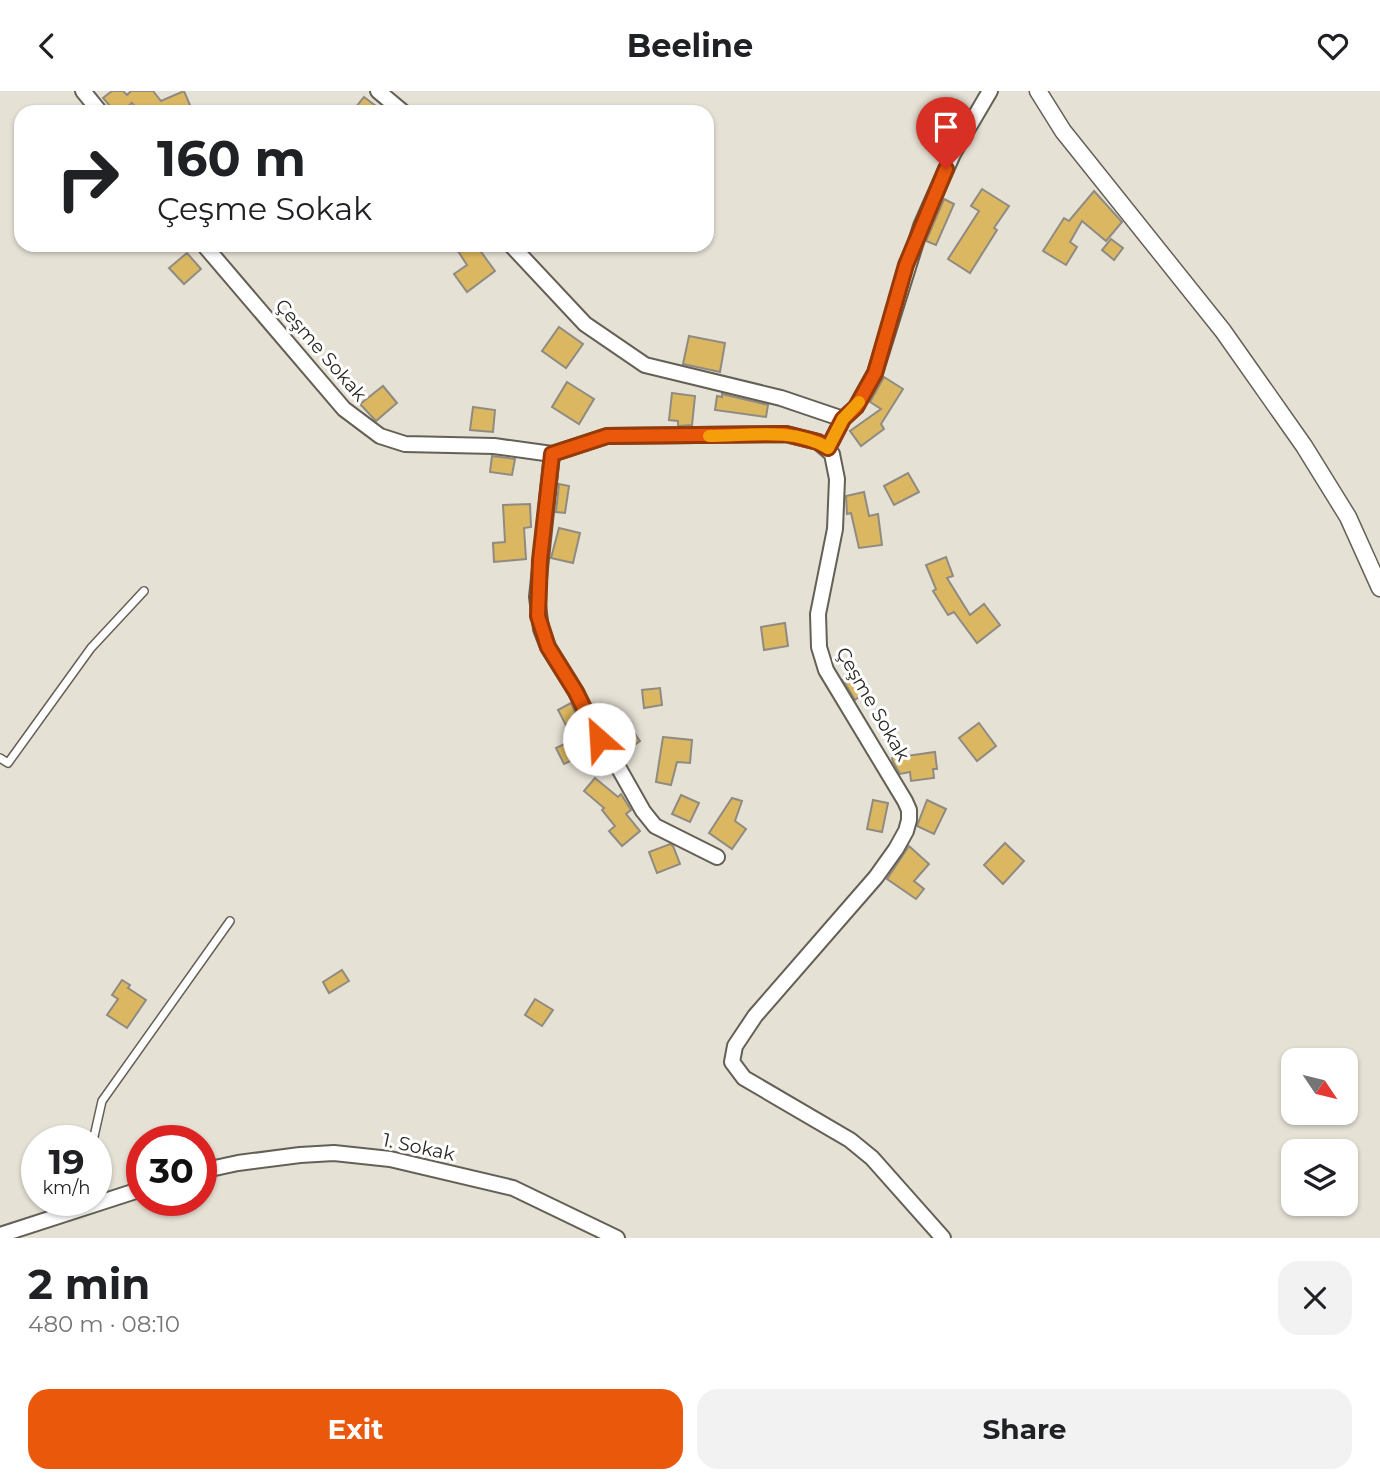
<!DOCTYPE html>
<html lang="en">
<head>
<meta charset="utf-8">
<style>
	body { margin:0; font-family:Montserrat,sans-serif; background:#f2f2f2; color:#202124; height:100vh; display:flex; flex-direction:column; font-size:26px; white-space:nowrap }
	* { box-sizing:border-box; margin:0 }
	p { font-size:23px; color:#757577 }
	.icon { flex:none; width:38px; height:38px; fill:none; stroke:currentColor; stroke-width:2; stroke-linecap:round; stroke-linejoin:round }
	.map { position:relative; height:1147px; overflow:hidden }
	.side { display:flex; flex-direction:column; background:#fff; flex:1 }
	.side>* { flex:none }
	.guide { position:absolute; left:14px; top:14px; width:700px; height:147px; border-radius:21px; box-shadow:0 2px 5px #0004; background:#fff; color:#202124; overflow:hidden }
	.needle { width:46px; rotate:125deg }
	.tools { position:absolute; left:1281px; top:957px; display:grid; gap:14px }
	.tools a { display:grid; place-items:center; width:77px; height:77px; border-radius:14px; background:#fff; box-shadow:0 2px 5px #0004; font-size:35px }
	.speed { position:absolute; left:21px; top:1034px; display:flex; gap:14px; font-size:35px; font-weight:700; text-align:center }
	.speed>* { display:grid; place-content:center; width:91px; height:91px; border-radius:50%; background:#fff; box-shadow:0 2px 5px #0004; line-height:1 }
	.speed small { font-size:18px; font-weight:400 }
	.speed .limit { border:10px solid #d22; background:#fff; color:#111 }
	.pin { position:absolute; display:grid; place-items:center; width:60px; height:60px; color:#fff; margin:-72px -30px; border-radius:50% 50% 50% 0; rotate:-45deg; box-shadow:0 0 7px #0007 }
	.pin .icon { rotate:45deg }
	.me { position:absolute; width:77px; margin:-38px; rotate:334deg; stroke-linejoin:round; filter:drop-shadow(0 0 5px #0008) }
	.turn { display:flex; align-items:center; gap:24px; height:147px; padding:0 28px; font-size:32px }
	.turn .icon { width:91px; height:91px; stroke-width:2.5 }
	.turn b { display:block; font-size:49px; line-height:60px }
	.round { display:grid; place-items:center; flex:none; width:74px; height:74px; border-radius:21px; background:#f2f2f2 }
	.head { display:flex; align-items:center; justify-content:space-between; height:119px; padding:0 28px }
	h1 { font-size:42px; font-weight:700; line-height:52px }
	.action { display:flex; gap:14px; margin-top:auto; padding:14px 28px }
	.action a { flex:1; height:80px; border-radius:21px; background:#ea580c; color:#fff; font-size:28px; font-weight:700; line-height:80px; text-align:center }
	.action a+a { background:#f2f2f2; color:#202124 }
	header { display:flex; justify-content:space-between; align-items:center; height:91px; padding:0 28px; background:#fff; font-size:32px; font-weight:700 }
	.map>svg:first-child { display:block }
	.building { fill:#dbb761; stroke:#908b81; stroke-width:2 }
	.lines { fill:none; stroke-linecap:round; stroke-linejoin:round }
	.service-casing { stroke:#656056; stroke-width:10 }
	.minor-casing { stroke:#656056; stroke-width:18 }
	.tertiary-casing { stroke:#656056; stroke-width:19 }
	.service { stroke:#fff; stroke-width:7 }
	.minor { stroke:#fff; stroke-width:14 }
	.tertiary { stroke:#fff; stroke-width:16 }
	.route-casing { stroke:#983908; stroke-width:18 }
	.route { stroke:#ea580c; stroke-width:12 }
	.slow { stroke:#f59e0b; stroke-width:12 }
	.labels { text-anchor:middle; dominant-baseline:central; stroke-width:6; stroke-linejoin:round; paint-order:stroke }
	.street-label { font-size:19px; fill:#2a2824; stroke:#fff }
</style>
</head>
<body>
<header><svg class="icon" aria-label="back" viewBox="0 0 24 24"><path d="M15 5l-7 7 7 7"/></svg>Beeline<svg class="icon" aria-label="heart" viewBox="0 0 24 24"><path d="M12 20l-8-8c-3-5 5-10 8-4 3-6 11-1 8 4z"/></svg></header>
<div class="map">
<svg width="1380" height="1147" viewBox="0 0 1380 1147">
	<rect width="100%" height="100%" fill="#e6e1d5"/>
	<g class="building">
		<polygon points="112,0 123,0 127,4 131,0 153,0 161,10 184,0 190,14 175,21 139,21 132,12 121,21 115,21 103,7"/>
		<polygon points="364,6 384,21 352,21"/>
		<polygon points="982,98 1009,115 994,137 997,139 970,182 948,168 979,120 971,115"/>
		<polygon points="1094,100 1122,131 1106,150 1082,130 1070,151 1077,156 1066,174 1043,160 1064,127 1069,130"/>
		<polygon points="944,108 954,113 936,154 926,150"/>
		<polygon points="1111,148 1123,157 1114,169 1102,159"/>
		<polygon points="454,154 476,154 495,180 467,201 454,183 467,174"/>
		<polygon points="187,162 201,178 184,193 169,177"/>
		<polygon points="559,236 583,253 566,277 542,260"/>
		<polygon points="689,245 725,252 720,281 683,273"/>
		<polygon points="884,286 903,298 881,333 884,338 861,355 850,340 881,318 870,311"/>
		<polygon points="567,291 594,308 579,333 552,316"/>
		<polygon points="383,295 397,312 376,330 360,313"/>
		<polygon points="672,302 695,305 692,334 678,335 678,330 669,329"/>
		<polygon points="722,303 768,314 766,326 715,319 717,305 722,306"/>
		<polygon points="473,316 495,319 493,341 470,339"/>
		<polygon points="492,365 515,368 512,384 490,381"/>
		<polygon points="908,382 919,401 894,414 884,395"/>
		<polygon points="559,393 569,395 565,422 556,421"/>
		<polygon points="864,401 869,425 878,423 882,454 859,457 851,422 847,423 846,405"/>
		<polygon points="530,413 531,436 524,437 526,468 494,471 493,452 505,451 503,414"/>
		<polygon points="559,437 580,442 573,472 551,467"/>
		<polygon points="946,466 953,485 947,487 970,524 984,513 1000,534 977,552 954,521 948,524 933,500 936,498 926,474"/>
		<polygon points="785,532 788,555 764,559 761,536"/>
		<polygon points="851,583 866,600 855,609 843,589"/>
		<polygon points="660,597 662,614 644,617 642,599"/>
		<polygon points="571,612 581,634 569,640 558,619"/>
		<polygon points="608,623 618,638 626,631 640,650 622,663 600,628"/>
		<polygon points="979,632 996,655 977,670 959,647"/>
		<polygon points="579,646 587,662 564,673 556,657"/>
		<polygon points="663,646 692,649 690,672 677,671 671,694 656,691"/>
		<polygon points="935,661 937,678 933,678 934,687 911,690 910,681 900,683 893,671 892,667"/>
		<polygon points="595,687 618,706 621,703 631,719 626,723 640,740 622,755 609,740 615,735 602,719 604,717 584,700"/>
		<polygon points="681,704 699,712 690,731 672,723"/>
		<polygon points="732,707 742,710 735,730 746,738 732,758 709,742"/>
		<polygon points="873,709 888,712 882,741 867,738"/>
		<polygon points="927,709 946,718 934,743 917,735"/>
		<polygon points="1005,752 1024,770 1003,793 984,774"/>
		<polygon points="670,753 673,755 680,773 657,782 649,761"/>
		<polygon points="909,755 929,773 914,790 924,798 916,808 887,788"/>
		<polygon points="342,879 349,890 329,902 323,891"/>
		<polygon points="122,889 130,894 128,897 146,909 127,937 107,924 118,908 112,904"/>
		<polygon points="535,908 553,919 542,935 525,924"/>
	</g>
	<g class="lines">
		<defs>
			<g id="service">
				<polyline points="0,667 8,672 91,557 144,500"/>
				<polyline points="93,1050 102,1010 230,830"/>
			</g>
			<g id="minor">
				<polyline points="83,0 100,21"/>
				<polyline points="378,0 403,21"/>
				<polyline points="204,154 344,318 380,345 405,353 494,355 552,363 607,345 786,343 818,351 832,363 837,388 835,438 818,523 819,556 826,579 905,710 909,719 909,729 906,740 896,758 876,786 755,925 735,955 732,971 744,987 850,1049 872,1067 943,1147"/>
				<polyline points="511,154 585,233 645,274 781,307 843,328"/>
				<polyline points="828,357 843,328 856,316 875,282 921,135 953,63 990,0"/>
				<polyline points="552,363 537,506 541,538 548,556 576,601 599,648 608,658 643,720 655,735 717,766"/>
				<polyline points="201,1080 238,1072 300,1064 334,1062 390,1068 513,1097 617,1147"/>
				<polyline points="0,1144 142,1098"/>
			</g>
			<polyline id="tertiary" points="1038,0 1063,40 1223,240 1304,355 1348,426 1380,497"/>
		</defs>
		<use href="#service" class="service-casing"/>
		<use href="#minor" class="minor-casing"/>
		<use href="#tertiary" class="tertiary-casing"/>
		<use href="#service" class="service"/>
		<use href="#minor" class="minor"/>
		<use href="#tertiary" class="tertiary"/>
	</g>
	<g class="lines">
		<defs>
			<polyline id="route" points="599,648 576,601 548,556 538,525 540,469 552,363 607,345 786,343 818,351 828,357 843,328 856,316 875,282 906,174 946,78"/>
		</defs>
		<use href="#route" class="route-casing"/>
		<use href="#route" class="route"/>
		<path class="slow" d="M709,345c40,0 84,-9 119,12l15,-29 16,-17"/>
	</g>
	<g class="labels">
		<g class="street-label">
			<text transform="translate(321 259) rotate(49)">Çeşme Sokak</text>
			<text transform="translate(873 613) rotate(60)">Çeşme Sokak</text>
			<text transform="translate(419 1056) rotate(12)">1. Sokak</text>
		</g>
	</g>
</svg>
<div class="tools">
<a><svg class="needle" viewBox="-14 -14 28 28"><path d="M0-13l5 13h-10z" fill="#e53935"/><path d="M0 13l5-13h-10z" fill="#757577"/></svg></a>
<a><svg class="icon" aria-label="layers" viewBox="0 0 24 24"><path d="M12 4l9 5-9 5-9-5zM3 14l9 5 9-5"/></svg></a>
</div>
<div class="speed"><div>19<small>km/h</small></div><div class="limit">30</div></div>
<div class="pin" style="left:946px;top:78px;background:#d93025"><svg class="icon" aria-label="arrive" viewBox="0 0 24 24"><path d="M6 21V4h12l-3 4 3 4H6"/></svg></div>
<svg class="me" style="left:599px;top:648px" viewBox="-20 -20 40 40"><circle r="19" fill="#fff"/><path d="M0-13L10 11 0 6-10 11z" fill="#ea580c"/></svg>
<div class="guide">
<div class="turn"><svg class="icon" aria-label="right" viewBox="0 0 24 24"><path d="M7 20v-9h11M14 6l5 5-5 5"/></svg><div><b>160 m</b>Çeşme Sokak</div></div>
</div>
</div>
<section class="side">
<div class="head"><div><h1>2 min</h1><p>480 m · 08:10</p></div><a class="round"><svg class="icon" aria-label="close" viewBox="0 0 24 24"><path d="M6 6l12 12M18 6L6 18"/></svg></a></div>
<div class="action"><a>Exit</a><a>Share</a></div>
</section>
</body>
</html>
